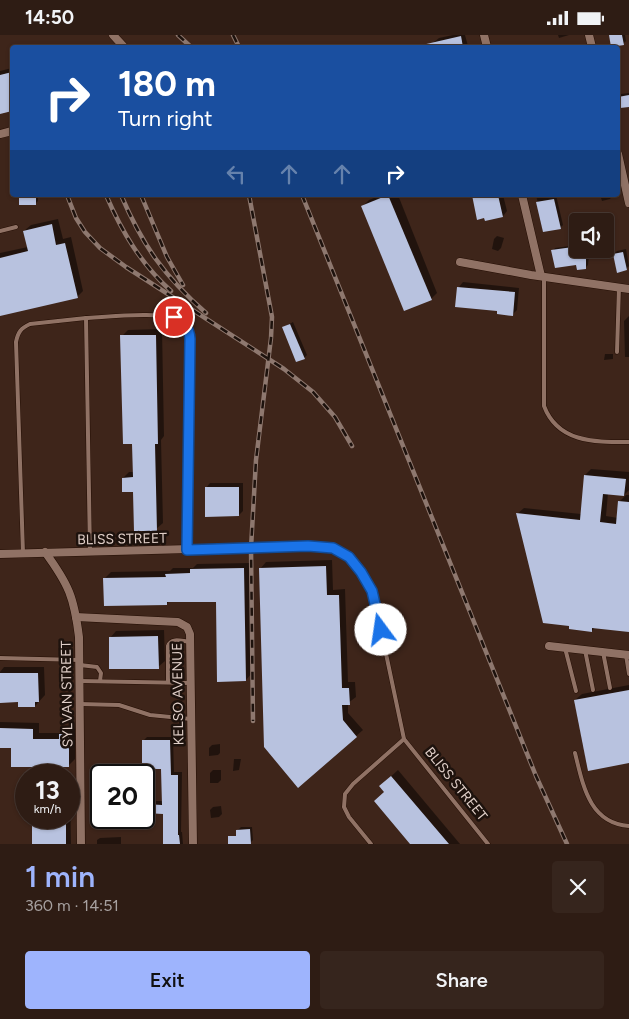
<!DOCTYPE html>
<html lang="en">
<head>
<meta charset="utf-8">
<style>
	body { margin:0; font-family:Figtree,sans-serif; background:#36251d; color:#f1f3f6; height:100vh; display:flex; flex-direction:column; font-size:19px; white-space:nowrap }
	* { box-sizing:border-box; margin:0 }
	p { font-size:16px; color:#a7a1a0 }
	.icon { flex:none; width:28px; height:28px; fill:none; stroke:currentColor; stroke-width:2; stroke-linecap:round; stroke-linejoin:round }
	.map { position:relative; height:809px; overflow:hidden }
	.panel { display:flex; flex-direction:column; background:#2e1c14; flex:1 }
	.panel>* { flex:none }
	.guide { position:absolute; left:10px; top:10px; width:610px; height:152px; border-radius:5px; box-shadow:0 1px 4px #0004,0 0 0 1px #493a34; background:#1a4fa0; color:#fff; overflow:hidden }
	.tools { position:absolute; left:569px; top:178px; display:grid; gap:10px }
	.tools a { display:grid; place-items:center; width:45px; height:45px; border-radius:5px; background:#2e1c14; box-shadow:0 1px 4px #0004,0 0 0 1px #493a34; font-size:25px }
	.speed { position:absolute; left:15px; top:729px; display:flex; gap:10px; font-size:25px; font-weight:700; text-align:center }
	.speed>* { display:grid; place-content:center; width:65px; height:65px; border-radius:50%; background:#2e1c14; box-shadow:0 1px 4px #0004,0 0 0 1px #493a34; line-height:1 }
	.speed small { font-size:12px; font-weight:400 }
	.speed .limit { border:2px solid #111; border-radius:8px; background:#fff; color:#111 }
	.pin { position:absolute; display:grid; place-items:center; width:42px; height:42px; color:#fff; margin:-21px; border:2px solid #fff; border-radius:50%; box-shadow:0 1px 5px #0007 }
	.me { position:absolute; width:55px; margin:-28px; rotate:346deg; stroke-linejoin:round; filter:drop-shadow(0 0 4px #0008) }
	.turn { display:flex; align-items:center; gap:18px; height:105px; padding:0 25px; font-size:22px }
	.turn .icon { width:65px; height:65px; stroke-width:2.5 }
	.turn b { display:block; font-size:35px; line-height:42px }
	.lanes { display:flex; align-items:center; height:48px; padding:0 25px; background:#0003; justify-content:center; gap:25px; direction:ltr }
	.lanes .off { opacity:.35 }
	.round { display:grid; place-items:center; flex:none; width:52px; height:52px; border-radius:5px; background:#36251d }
	.head { display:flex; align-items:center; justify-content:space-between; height:85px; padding:0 25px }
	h1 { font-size:30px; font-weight:600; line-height:38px; color:#9eb4fd }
	.button { display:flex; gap:10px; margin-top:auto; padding:10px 25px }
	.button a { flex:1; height:58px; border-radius:5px; background:#9eb4fd; color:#111; font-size:20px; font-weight:600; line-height:58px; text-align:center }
	.button a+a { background:#36251d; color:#f1f3f6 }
	.status { display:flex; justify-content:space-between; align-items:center; height:35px; padding:0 25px; background:#2e1c14; direction:ltr }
	.status svg { height:14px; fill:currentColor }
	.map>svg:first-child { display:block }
	.shadow { fill:#0007 }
	.building { fill:#b8c2df }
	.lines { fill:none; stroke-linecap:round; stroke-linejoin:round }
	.lane-casing { stroke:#240e04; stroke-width:5 }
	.street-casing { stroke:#240e04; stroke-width:9 }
	.lane { stroke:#907265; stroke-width:4 }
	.street { stroke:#907265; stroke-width:8 }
	.rail-casing { stroke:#8e786f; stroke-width:4.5 }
	.rail { stroke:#1d120d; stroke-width:2.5; stroke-dasharray:8; stroke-linecap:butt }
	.route-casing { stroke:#114b97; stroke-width:12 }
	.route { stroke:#1a73e8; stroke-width:9 }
	.labels { text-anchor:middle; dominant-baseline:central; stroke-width:5; stroke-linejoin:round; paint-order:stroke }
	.street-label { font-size:14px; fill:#dfcec7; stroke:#1d120d }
</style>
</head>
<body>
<div class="status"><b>14:50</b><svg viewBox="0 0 49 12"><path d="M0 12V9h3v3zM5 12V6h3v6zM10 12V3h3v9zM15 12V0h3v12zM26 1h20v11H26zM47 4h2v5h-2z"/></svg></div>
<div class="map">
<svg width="629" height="809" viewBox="0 0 629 809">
	<rect width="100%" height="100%" fill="#3e251a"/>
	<g class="shadow">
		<polygon points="453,0 465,0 468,11 466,12 435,12 434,7 439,3"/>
		<polygon points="558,0 569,0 559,3"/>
		<polygon points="610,0 625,0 626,6 623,9"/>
		<polygon points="12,33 12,75 0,78 0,36"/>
		<polygon points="629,58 629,70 618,71 619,62 621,59"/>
		<polygon points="20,160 38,160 38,166 35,169"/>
		<polygon points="381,160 398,160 437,258 431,264 363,171 369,165"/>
		<polygon points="473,160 503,160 507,176 503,181"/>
		<polygon points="536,160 556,160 563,190 560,193 544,195"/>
		<polygon points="600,160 613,160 610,164 602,166"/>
		<polygon points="58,184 63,204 71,202 83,256 77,262 0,280 0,218 28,212 24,196 31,190"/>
		<polygon points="497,201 504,203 501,213 498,216 492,214 494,204"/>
		<polygon points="577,210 578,214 581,214 589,221 588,230 585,233 553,216 555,213"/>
		<polygon points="626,214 629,231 626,234 614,219 617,216"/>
		<polygon points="463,247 519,253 517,275 512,280 499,275 459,252"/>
		<polygon points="629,281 629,322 625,322 624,286"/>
		<polygon points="293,287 307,320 304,323 284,292"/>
		<polygon points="162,294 164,401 161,405 163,488 156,494 135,455 123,443 129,437 134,437 134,408 122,301 128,295"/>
		<polygon points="605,319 613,319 613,324 604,325"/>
		<polygon points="591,434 629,437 629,455 624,460 626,460 608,458 606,481 618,483 620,466 626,460 629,460 629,596 595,592 592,596 517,479 524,473 581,479 585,440"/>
		<polygon points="210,448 243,448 243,476 239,480 206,453"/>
		<polygon points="332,525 333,555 345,554 348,647 355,647 356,662 348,668 348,678 363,695 298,751 260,534 266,527"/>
		<polygon points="249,528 252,638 246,645 217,565 169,566 167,569 105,543 111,537 170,536 173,533 193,533 197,529"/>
		<polygon points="164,595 165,626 158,632 110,603 116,596"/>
		<polygon points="4,632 44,632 45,660 35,671 19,666 0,666 0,637"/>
		<polygon points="629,650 629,727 575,665 582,659"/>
		<polygon points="0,687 39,688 39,698 62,698 66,693 75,694 75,724 69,730 12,712 0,712"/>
		<polygon points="147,702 173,702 174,737 182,737 181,797 182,797 183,809 164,809 164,778 146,769 150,766 163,766 163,733 143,706"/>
		<polygon points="220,709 220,718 218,720 209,721 209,713 212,710"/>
		<polygon points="234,724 241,724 239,735 233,736"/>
		<polygon points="213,735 221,735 221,745 218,748 210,748 210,738"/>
		<polygon points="398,735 460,809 412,809 385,757 387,745"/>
		<polygon points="70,753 71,809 34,809 33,782 69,782 69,754"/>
		<polygon points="221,771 222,779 219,782 211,783 210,775 213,772"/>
		<polygon points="241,792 252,792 253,805 250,808 238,795"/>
		<polygon points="121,802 121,809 97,809 97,805 100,803"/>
	</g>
	<g class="building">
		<polygon points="609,0 622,0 624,10 611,12"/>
		<polygon points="461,1 463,12 422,12 422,10"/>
		<polygon points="12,37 12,76 0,79 0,40"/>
		<polygon points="629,60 629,72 620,73 618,72 618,62"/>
		<rect x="19" y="160" width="17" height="10"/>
		<polygon points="388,160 432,265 404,276 361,171"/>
		<polygon points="472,160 498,160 503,182 485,186 484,183 477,185"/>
		<polygon points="554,164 561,194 543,197 536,167"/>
		<polygon points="52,189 56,210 65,208 78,263 0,281 0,223 28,216 23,196"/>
		<polygon points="573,212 586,224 586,234 577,235 576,230 555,233 551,215"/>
		<polygon points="623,217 627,235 617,238 613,219"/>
		<polygon points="457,252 515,257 513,281 497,279 497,276 455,272"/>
		<polygon points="290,289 305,324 296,327 282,292"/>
		<polygon points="120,300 156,300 158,409 155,409 157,496 134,496 133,457 122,457 122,443 133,442 132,409 123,409"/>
		<polygon points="584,440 626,444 624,461 603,459 600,487 616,489 618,466 629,467 629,597 592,593 592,597 569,594 569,591 543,588 516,478 580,485"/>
		<polygon points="205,452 239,452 239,481 205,482"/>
		<polygon points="326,531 327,560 339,560 342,653 349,653 350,670 342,670 343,685 357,702 298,753 264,712 259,533"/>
		<polygon points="244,533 246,646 217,647 216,567 167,567 167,570 104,571 103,543 166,542 165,539 190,538 190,534"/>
		<polygon points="158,601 159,634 109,634 109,602"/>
		<polygon points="0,638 38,638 39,667 35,667 35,672 18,672 18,667 0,668"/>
		<polygon points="629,655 629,728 588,736 574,665"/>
		<polygon points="0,693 33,694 33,704 59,704 59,699 69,699 69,732 11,732 11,713 0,713"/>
		<polygon points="142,705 170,705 171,740 178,740 178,800 179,800 180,809 163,809 163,779 145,778 145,769 162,770 161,734 142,734"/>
		<polygon points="391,741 449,809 410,809 374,766 384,757 379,751"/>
		<rect x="32" y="782" width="34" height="27"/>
		<polygon points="250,794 251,809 228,809 228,801 236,801 236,795"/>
	</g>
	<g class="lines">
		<defs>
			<g id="lane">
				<polyline points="0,196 16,192"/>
				<path d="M544,242v129c14,37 51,36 85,36"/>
				<polyline points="617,317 619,252"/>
				<polyline points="308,511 333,513 349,522 361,537 372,556 381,595 404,704 488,809"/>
				<path d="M90,517l-4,-234c20,-1 83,-8 97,4 5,4 6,10 7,17l-3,211"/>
				<path d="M23,518l-7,-211c2,-10 5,-14 14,-18l56,-6"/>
				<polyline points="565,613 576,656"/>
				<polyline points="585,615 593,655"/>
				<polyline points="603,617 610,653"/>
				<polyline points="626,620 629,639"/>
				<polyline points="0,623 80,625"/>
				<polyline points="80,630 97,632 101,638 100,646"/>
				<polyline points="80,646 190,648"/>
				<path d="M168,647v-36c3,-9 14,-5 22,-4"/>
				<polyline points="80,669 119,670 150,680 191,684"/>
				<path d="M575,718c8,32 14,70 54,73"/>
				<polyline points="371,809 349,782 344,772 345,759 353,749 404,704"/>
			</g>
			<g id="street">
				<polyline points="113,0 124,12"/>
				<polyline points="484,0 487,12"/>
				<polyline points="589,0 592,12"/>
				<polyline points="0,99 12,96"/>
				<polyline points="618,119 629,168"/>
				<polyline points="522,160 541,241"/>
				<polyline points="460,227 531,240 629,254"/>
				<path d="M45,517c24,33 29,45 34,85l2,207"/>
				<polyline points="0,519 308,511"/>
				<polyline points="76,582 178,587 187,592 190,599 193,809"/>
				<polyline points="549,611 629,620"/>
			</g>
		</defs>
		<use href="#lane" class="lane-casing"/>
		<use href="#street" class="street-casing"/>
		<use href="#lane" class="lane"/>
		<use href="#street" class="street"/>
		<defs>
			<g id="rail">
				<polyline points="178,0 191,12"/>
				<polyline points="233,0 239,12"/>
				<polyline points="67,160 76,183 85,197 100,213 126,232 284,334 313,357 335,382 352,411"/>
				<path d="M106,160c16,37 35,69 65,96"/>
				<path d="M121,160c22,51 43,81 85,118"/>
				<polyline points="141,160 167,222 183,250"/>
				<polyline points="249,160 272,282 271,303 256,425 251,513 253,686"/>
				<polyline points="302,160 536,741 567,809"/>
			</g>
		</defs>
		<use href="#rail" class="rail-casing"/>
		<use href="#rail" class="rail"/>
	</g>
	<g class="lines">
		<defs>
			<path id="route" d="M174,282c10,5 15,10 16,22l-3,211 121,-4 25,2 16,9 12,15 11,19 9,39"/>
		</defs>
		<use href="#route" class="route-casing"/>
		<use href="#route" class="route"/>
	</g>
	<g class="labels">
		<g class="street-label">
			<text transform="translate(122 504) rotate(-1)">BLISS STREET</text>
			<text transform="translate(67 659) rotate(-91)">SYLVAN STREET</text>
			<text transform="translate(178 659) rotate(-91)">KELSO AVENUE</text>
			<text transform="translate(456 749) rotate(51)">BLISS STREET</text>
		</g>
	</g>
</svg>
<div class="tools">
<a><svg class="icon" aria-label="sound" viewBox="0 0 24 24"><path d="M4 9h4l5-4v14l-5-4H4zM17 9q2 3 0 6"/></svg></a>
</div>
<div class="speed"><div>13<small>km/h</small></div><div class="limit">20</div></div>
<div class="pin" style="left:174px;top:282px;background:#d93025"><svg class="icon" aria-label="arrive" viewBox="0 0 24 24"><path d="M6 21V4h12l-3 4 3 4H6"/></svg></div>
<svg class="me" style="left:381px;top:595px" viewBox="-20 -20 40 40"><circle r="19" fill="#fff"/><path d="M0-13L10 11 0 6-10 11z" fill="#1a73e8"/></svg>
<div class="guide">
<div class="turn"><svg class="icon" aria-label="right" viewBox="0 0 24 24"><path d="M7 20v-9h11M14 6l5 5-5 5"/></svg><div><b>180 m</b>Turn right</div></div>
<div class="lanes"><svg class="icon off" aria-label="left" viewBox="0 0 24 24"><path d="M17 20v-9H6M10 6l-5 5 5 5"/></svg><svg class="icon off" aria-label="ahead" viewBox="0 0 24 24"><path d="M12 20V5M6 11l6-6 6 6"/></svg><svg class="icon off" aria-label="ahead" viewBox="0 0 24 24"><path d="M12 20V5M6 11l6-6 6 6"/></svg><svg class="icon" aria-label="right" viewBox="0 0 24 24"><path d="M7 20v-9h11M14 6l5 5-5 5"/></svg></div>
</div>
</div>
<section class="panel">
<div class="head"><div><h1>1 min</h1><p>360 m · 14:51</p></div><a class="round"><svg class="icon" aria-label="close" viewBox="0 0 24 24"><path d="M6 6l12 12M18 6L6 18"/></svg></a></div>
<div class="button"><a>Exit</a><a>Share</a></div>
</section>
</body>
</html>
